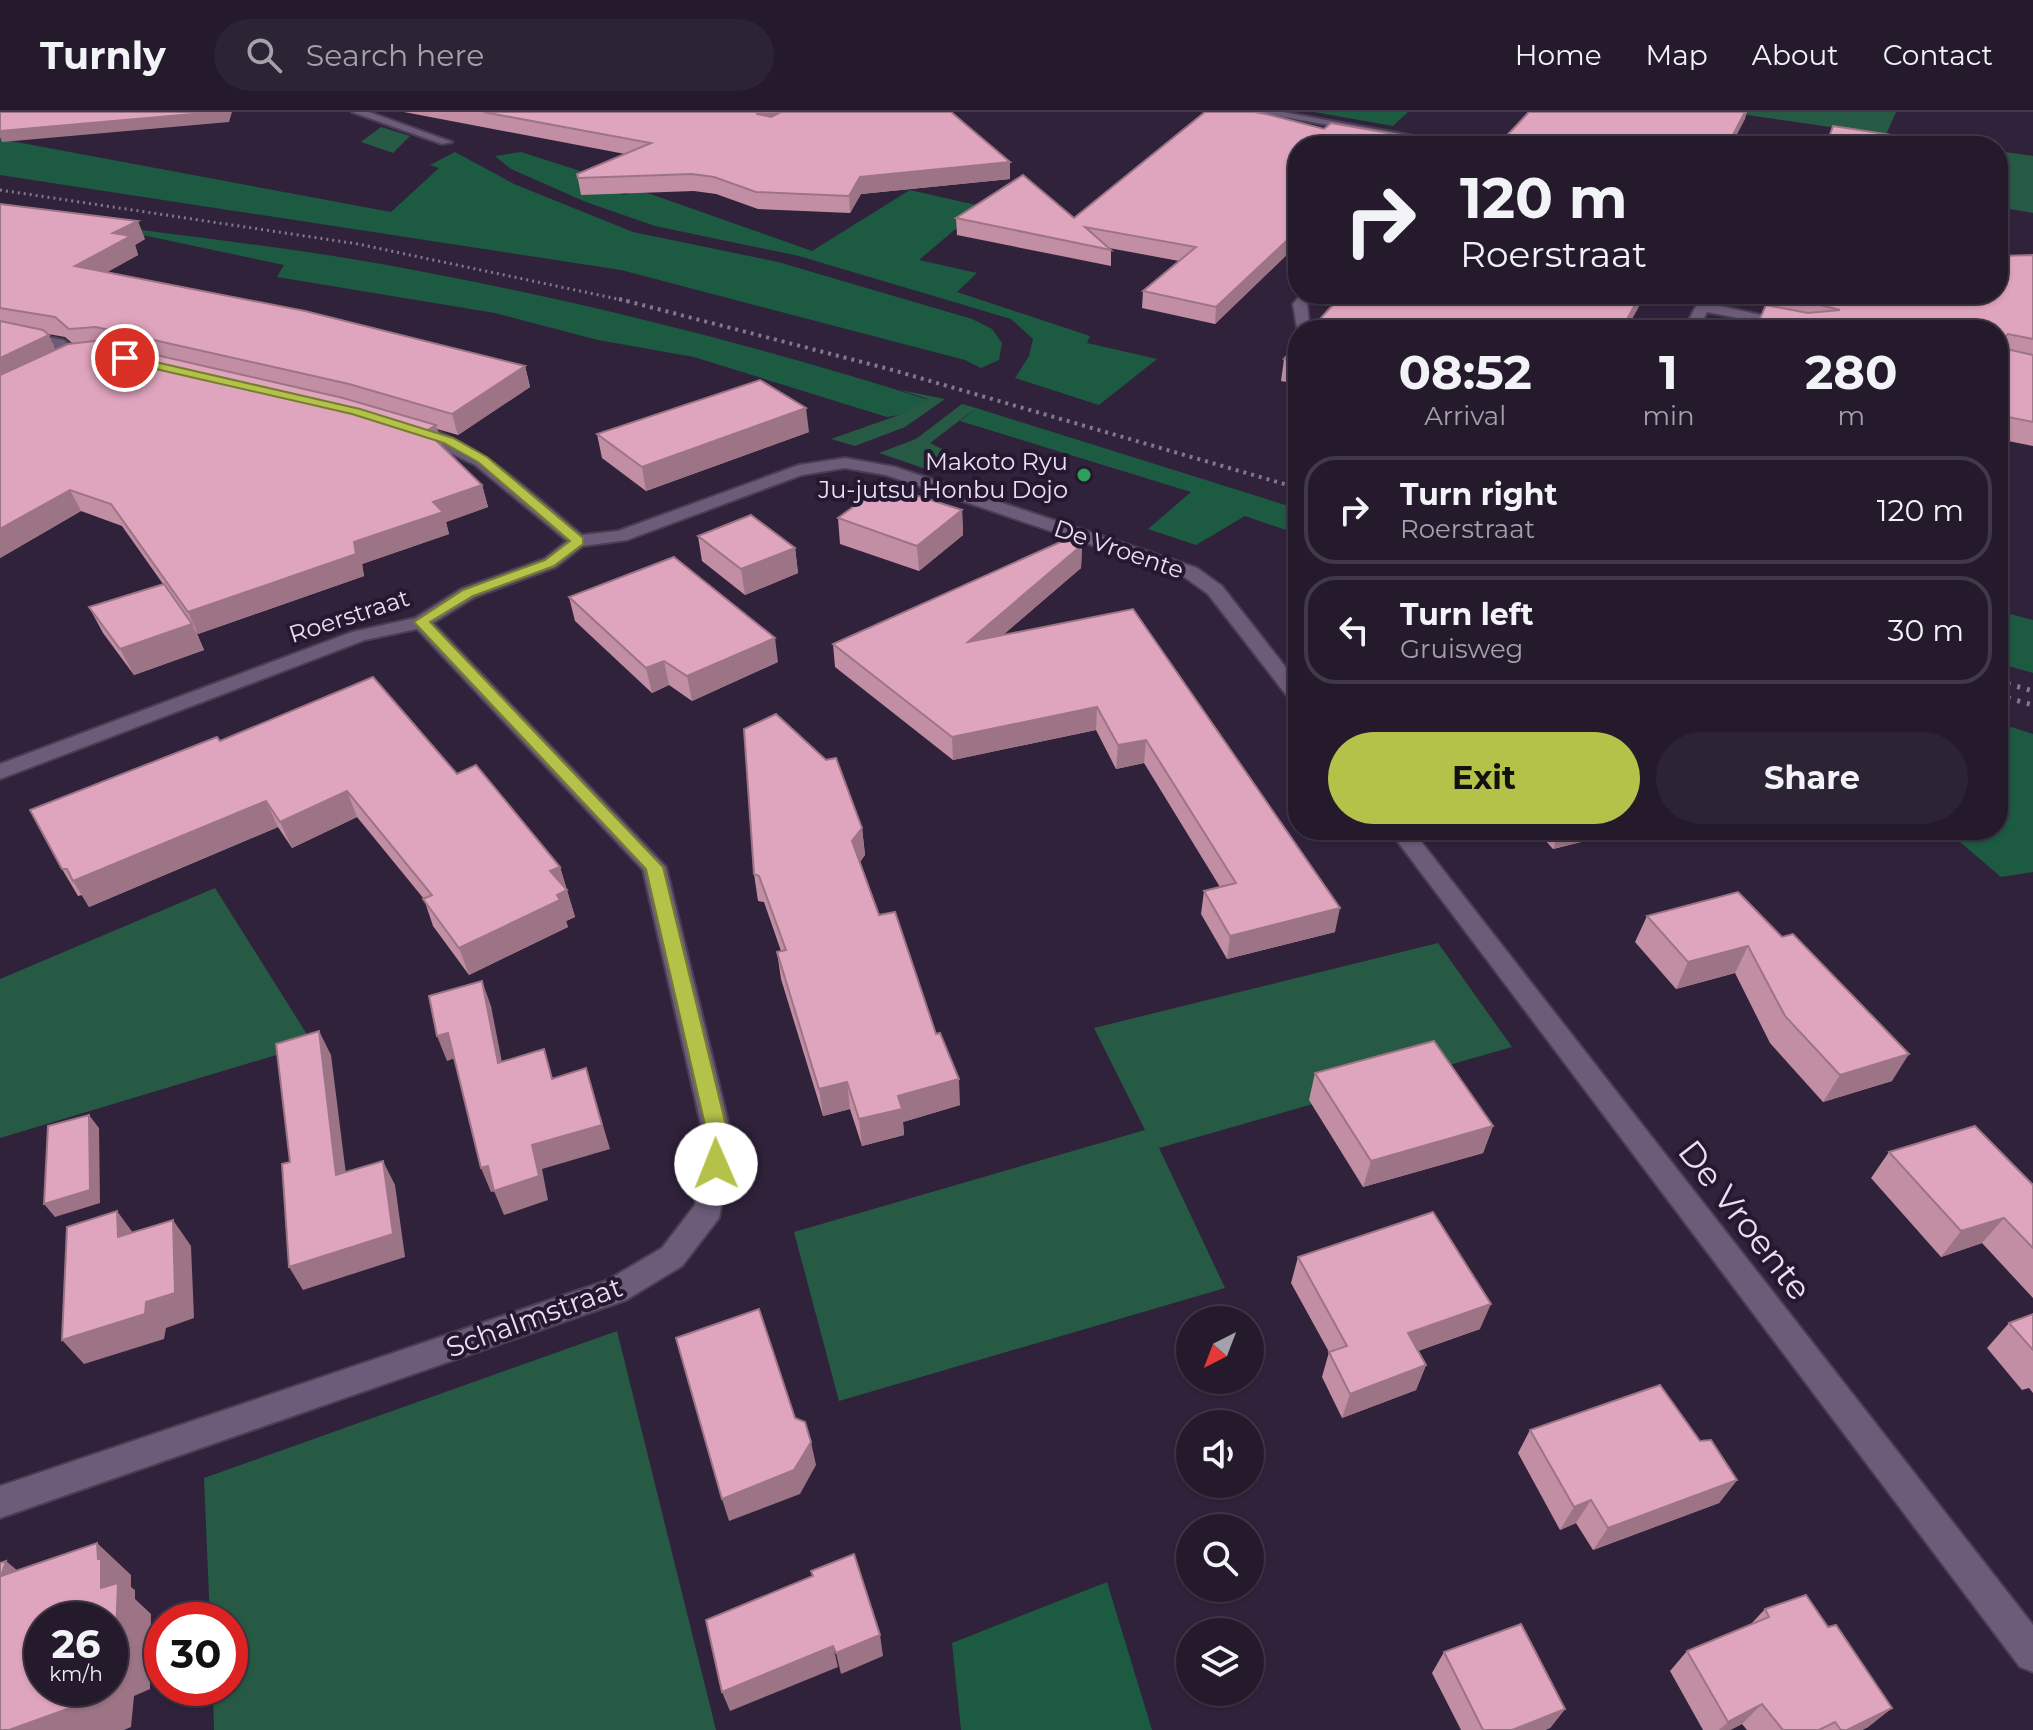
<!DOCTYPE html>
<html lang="en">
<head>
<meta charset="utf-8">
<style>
	body { margin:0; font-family:Montserrat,sans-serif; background:#2c2334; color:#f1f3f6; height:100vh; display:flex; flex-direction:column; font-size:30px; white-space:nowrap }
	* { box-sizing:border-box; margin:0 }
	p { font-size:26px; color:#a3a1a9 }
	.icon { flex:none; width:44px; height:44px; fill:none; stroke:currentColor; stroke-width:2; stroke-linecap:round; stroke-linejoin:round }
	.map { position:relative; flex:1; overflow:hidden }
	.sheet { position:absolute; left:1288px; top:208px; width:720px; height:520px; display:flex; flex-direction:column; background:#241a2c; border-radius:32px; box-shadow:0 2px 6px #0004,0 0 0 2px #413848 }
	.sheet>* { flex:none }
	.banner { position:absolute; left:1288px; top:24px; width:720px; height:168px; border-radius:32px; box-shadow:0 2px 6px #0004,0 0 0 2px #413848; background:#241a2c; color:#f1f3f6; overflow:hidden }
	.needle { width:52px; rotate:222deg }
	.controls { position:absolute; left:1176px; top:1194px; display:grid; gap:16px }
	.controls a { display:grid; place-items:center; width:88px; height:88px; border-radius:50%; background:#241a2c; box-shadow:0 2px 6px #0004,0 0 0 2px #413848; font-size:40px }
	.speed { position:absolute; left:24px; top:1490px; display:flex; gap:16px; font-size:40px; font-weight:700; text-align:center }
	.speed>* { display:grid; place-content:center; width:104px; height:104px; border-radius:50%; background:#241a2c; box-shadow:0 2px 6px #0004,0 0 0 2px #413848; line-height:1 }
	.speed small { font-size:20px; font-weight:400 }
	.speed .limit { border:12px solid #d22; background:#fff; color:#111 }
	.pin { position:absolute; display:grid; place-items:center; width:68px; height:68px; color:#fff; margin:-34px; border:4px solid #fff; border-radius:50%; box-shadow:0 2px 8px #0007 }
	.me { position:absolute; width:88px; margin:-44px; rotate:359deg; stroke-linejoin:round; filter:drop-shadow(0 0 6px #0008) }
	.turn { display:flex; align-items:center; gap:28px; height:168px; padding:0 40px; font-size:36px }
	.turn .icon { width:104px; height:104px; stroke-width:2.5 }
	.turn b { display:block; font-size:56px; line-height:68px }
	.eta { display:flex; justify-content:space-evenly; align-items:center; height:136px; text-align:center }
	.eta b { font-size:48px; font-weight:700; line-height:56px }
	.cta { display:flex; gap:16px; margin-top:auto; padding:16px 40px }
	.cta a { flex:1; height:92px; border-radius:48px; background:#b4c24a; color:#111; font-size:32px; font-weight:700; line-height:92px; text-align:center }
	.cta a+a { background:#2c2334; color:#f1f3f6 }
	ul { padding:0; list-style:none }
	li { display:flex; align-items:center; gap:24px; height:108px; margin:0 16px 12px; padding:0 24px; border:4px solid #413848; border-radius:32px }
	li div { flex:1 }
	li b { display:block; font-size:30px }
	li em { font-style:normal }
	header { display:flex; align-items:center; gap:48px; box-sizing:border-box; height:112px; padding:0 40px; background:#241a2c; border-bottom:2px solid #413848 }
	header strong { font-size:38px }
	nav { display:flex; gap:44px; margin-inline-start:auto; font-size:28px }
	.search { width:560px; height:72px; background:#2c2334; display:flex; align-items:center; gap:20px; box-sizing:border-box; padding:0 28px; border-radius:44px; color:#a3a1a9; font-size:30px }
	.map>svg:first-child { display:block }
	.green { fill:#275a44 }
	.forest { fill:#1c5b42 }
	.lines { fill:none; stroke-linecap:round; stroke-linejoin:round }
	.street-casing { stroke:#4a3d54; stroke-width:4 }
	.street { fill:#6c5b79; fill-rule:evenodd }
	.rail-far2 { stroke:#83778d; stroke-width:3; stroke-dasharray:2 4; stroke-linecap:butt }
	.rail-far1 { stroke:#83778d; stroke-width:4; stroke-dasharray:3 5; stroke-linecap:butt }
	.rail { stroke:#83778d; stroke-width:5; stroke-dasharray:3 7; stroke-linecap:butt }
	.wall { fill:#c18ea3; fill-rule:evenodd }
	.shaded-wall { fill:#9d7485 }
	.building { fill:#e0a5be; stroke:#9d7485; stroke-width:2 }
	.route { fill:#b4c24a; stroke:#757e30; stroke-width:2 }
	.leisure-dot { fill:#2e9e5b; stroke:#261831; stroke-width:3 }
	.labels { text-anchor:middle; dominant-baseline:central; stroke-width:8; stroke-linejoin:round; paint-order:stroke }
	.far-poi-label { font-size:24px; fill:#e9dff1; stroke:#261831; text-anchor:end }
	.far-street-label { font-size:24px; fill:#e9dff1; stroke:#261831 }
	.street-label { font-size:28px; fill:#e9dff1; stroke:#261831 }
	.near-street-label { font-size:34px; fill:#e9dff1; stroke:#261831 }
</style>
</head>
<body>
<header>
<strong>Turnly</strong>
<div class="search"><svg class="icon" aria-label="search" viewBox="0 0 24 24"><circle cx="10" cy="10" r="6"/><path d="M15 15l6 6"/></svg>Search here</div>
<nav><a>Home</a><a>Map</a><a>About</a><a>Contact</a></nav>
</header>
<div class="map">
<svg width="2033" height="1618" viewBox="0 0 2033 1618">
	<rect width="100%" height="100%" fill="#30223b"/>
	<g class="green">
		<polygon points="1727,0 1896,0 1886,23"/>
		<polygon points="381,15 410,24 393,41 361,30"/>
		<polygon points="1998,39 2033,44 2033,101 1998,95"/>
		<polygon points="900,278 945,287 905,315 855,334 831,327 899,303 928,287"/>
		<polygon points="962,292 976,296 930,331 942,337 943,344 926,357 879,341 916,327"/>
		<polygon points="215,776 313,932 0,1026 0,867"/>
		<polygon points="1438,831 1512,935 1159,1036 1225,1176 839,1289 794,1120 1145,1018 1094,916"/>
		<polygon points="617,1219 716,1618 214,1618 213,1576 230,1576 230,1508 210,1508 204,1366"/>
	</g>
	<g class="forest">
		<polygon points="1314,0 1408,0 1393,14"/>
		<polygon points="0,27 391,100 439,56 430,53 455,40 514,72 633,120 778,150 972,207 992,217 1002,231 999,248 981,256 965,248 621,158 0,63"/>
		<polygon points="521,40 599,65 590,72 624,83 639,78 812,139 910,78 1038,107 958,115 919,148 977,161 957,180 1090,224 1087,231 1157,247 1099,293 1015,266 1029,244 1033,227 1011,207 799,144 655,114 586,90 511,57 495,44"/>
		<path d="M81,110c88,12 177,22 265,36 196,33 394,82 583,142l-30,15 -12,2 -193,-60 -96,-17 -103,-27 -218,-36 7,-12z"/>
		<polygon points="976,296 1298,397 1298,422 1245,404 1196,433 1148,417 1191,380 960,309"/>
		<polygon points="1998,499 2033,508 2033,561 1998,551"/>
		<polygon points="1998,611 2033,622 2033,760 2001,765 1946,718 1998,718"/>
		<polygon points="1107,1470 1152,1618 961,1618 952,1531"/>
	</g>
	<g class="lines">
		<defs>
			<g id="street">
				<polygon points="352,0 369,0 452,30 442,32"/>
				<polygon points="1256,0 1282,0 1469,34 1443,34"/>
				<polygon points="1301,182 1316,182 1307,193 1310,218 1297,216 1293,192"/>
				<polygon points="1702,182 1716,182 1711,192 1829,218 1800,218 1707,200 1698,218 1684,218"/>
				<polygon points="0,216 64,228 77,240 91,239 98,243 91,247 68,248 54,235 0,224"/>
				<path d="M411,311c67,17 119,69 171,112l36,-4 181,-66 46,-7 50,9 302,101 25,18 76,97v20l-7,-2 -83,-107 -25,-18 -297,-101 -41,-7 -43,7 -175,65 -44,6 -27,21 -81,30 -42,26 233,244 67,275 -14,76 -37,48 -56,34 -626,218v-32l606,-205 56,-33 33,-43 10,-63 -62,-272 -226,-241 -52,11 -365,139v-15l352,-132 63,-14 46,-29 83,-30 23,-18 -92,-76 -70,-34v-6z"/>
				<polygon points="1389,718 1412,718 2033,1513 2033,1560 2020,1555"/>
			</g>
		</defs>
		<use href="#street" class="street-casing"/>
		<use href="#street" class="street"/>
		<polyline class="rail-far2" points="0,78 358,132 627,189"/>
		<polyline class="rail-far1" points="619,187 889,257 1298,376"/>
		<g class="rail">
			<polyline points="1998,569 2033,579"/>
			<polyline points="1998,583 2033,593"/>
		</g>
	</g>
	<g class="wall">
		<polygon points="404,0 951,0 1010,50 1010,67 861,82 850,101 758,97 716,82 694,79 581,83 577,62 625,42"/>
		<polygon points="1324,17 1399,23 1298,34 1298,132 1215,212 1142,196 1143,179 1179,149 1109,136 1111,138 1111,154 957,123 956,106 1074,106"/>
		<path d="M0,92l145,35 -10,6 3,10 -31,17 418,94 5,21 -72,48 -21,-6 4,17 41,39 6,22 -42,15 3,12 -87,30 2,12 -166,58 -2,-3 8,19 -70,25 -31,-42 -14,-26 74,-23 -41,-58 -41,-15 -81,47zM48,222l17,3 7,6 -17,7z"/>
		<polygon points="2033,143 2033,334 1998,327 1998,218 1755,218 1768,193 1772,182 1998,182"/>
		<polygon points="1298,232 1298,272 1281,269 1284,247"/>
		<polygon points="809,320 646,379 602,346 597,322"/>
		<polygon points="962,398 963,423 919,459 840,432 838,406"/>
		<polygon points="698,424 795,436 798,461 745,483 702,449"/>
		<polygon points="1082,433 1081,456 1003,523 1133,497 1335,820 1227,847 1201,802 1204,779 1220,775 1144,651 1116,657 1096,618 953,648 835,555 833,532"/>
		<polygon points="569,485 778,550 692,589 669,573 652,581 575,509"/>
		<polygon points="220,629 457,662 560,755 575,805 566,809 568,815 469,863 433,814 424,787 357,705 292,736 278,715 89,795 82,783 78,784 62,757"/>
		<polygon points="862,716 865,743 860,750 879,803 960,993 903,1010 904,1023 862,1034 850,997 823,1004 781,867 777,840 781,839 764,790 758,789 754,762"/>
		<polygon points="1536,718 1629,718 1553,737"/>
		<polygon points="1647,804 1782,825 1892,969 1823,990 1770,931 1735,861 1676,877 1635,830"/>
		<polygon points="1315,961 1493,1014 1483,1041 1363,1075 1309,988"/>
		<polygon points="1889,1040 2033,1073 2033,1186 1982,1131 1941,1145 1871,1066"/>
		<polygon points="1298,1145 1480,1217 1418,1239 1426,1253 1416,1278 1342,1306 1322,1265 1329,1240 1291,1171"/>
		<polygon points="2033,1202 2033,1281 2029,1276 2022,1278 1987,1236 2009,1211"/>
		<polygon points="1530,1318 1700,1329 1737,1368 1719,1391 1593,1438 1576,1411 1560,1418 1518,1341"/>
		<polygon points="1765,1497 1828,1515 1892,1596 1868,1615 1862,1618 1747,1618 1742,1612 1730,1618 1703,1618 1670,1559 1687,1539 1751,1512"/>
		<polygon points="1444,1540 1565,1597 1550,1616 1545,1618 1461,1618 1432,1561"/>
	</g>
	<g class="shaded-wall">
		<polygon points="215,0 232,0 229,10 2,30 0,25 0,19"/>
		<polygon points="757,0 787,0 760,13"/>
		<polygon points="1745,0 1747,0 1745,7 1731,34 1727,34"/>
		<polygon points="1399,23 1397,34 1388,34"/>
		<polygon points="1010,50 1010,67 861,82 850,101 849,84 860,65"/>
		<polygon points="138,109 145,127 135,133 138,143 84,173 75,154 113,121"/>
		<polygon points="1298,118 1298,132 1215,212 1216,195"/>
		<polygon points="1641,182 1646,182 1626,218 1621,218"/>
		<polygon points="49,223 58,243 0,272 0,246"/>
		<polygon points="525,254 530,275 458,323 452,302"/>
		<polygon points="806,296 809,320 646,379 642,355"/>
		<polygon points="436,313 442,334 426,319"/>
		<polygon points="482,373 488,395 446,410 449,422 362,452 364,464 198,522 188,500 354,430 433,390"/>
		<polygon points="70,378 81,399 0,446 0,417"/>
		<polygon points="962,398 963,423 919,459 917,434"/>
		<polygon points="1082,433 1081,456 968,553 968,530"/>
		<polygon points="795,436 798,461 745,483 741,457"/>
		<polygon points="192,512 204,538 134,563 120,537"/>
		<polygon points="775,526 778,550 692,589 687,564"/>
		<polygon points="664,549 669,573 652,581 646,556"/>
		<polygon points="1097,595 1096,618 953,648 952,625"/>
		<polygon points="1146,628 1144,651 1116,657 1118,633"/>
		<polygon points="347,679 357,705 292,736 280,710"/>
		<polygon points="266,689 278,715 89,795 73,769"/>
		<polygon points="862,716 865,743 855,755 852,729"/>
		<polygon points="1560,718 1629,718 1553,737"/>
		<polygon points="560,755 575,805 566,809 568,815 469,863 459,836 550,759"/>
		<polygon points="1340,796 1335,820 1227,847 1230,824"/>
		<polygon points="1748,834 1735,861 1676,877 1688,850"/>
		<polygon points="482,869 491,894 507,976 498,951"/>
		<polygon points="319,919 331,943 349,1086 336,1063"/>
		<polygon points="448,921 458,945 447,949 437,924"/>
		<polygon points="1909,942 1892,969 1823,990 1840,963"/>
		<polygon points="586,956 610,1037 542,1057 548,1088 504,1103 494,1079 491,1080 481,1056 532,1033"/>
		<polygon points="959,967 960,993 903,1010 904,1023 862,1034 859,1007 898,984"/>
		<polygon points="847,970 850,997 823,1004 819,977"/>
		<polygon points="89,1003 99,1016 100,1091 55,1105 44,1092"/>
		<polygon points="1493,1014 1483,1041 1363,1075 1371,1049"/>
		<polygon points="383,1049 395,1073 405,1145 303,1178 289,1155"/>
		<polygon points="117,1099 136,1125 118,1125"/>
		<polygon points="2004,1106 1982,1131 1941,1145 1961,1119"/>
		<polygon points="173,1108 191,1134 194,1206 166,1216 164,1227 84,1252 62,1228 146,1190"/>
		<polygon points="1491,1192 1480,1217 1399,1245 1408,1221"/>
		<polygon points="1426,1253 1416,1278 1342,1306 1350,1282"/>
		<polygon points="811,1330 816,1353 800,1382 729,1409 722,1387"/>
		<polygon points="1737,1368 1719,1391 1593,1438 1608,1416"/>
		<polygon points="1591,1388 1576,1411 1560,1418 1574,1395"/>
		<polygon points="97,1431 131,1463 131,1475 135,1478 135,1487 151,1502 150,1577 134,1584 131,1615 124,1618 9,1618 96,1576 110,1576 110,1550 98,1447"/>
		<polygon points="6,1449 43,1480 1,1464"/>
		<polygon points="880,1523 883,1544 841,1562 836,1541"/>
		<polygon points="833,1534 838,1555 730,1599 722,1580"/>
		<polygon points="1762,1592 1742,1612 1730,1618 1719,1618 1728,1610"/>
		<polygon points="1892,1596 1868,1615 1862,1618 1847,1618"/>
		<polygon points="1565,1597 1550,1616 1545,1618 1512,1618"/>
	</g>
	<g class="building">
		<polygon points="0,0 215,0 0,19"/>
		<polygon points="483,0 757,0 757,2 771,5 781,0 951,0 1010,50 860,65 849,84 756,80 714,65 692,62 578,66 577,62 651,31"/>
		<polygon points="1205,0 1254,0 1266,2 1324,17 1331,11 1399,23 1388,34 1298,34 1298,118 1216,195 1143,179 1196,135 1085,115 1111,138 956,106 1023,63 1074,106"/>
		<polygon points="1529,0 1745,0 1727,34 1497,34"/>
		<polygon points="1833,14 1924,28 1921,34 1826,34"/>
		<polygon points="0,92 138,109 113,121 131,124 75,154 305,199 525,254 452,302 349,272 96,215 69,217 55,205 0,196"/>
		<polygon points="2033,143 2033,227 2008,222 2005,225 2006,237 2033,243 2033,310 1998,303 1998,218 1755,218 1766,193 1808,201 1840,198 1777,182 1998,182 1998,144"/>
		<polygon points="1345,182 1641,182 1621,218 1310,218 1330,196"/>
		<polygon points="0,209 43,218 49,223 0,246"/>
		<polygon points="95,229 343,286 436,313 426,319 482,373 433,390 443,400 354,430 356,442 188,500 111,392 70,378 0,417 0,263 68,232"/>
		<polygon points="1298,232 1298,250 1284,247"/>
		<polygon points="760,268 806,296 642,355 597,322"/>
		<polygon points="883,373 962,398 917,434 838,406"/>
		<polygon points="751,403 795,436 741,457 698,424"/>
		<polygon points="1076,423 1082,433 968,530 1133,497 1340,796 1230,824 1204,779 1236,771 1146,628 1118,633 1097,595 952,625 833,532"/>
		<polygon points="674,445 775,526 687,564 664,549 646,556 569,485"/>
		<polygon points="164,472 192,512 120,537 89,495"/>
		<polygon points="373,565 457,662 476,653 560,755 550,759 567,778 557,783 560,788 459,836 423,787 432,783 347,679 280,710 266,689 73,769 67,757 62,757 30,698 217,625 220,629"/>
		<polygon points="776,602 826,648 836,646 862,716 852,729 879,803 895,800 936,922 940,921 959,967 898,984 902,997 859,1007 847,970 819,977 777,840 786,838 759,764 754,762 744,617"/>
		<polygon points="1738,780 1782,825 1793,822 1909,942 1840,963 1785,904 1748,834 1688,850 1647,804"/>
		<polygon points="482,869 498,951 544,937 552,967 586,956 602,1013 532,1033 539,1064 494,1079 488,1054 481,1056 448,921 437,924 429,884"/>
		<polygon points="319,919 336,1063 383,1049 393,1122 289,1155 282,1052 290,1050 276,932"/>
		<polygon points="1434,929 1493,1014 1371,1049 1315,961"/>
		<polygon points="89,1003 90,1078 44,1092 48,1014"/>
		<polygon points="1975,1014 2033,1073 2033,1136 2004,1106 1961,1119 1889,1040"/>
		<polygon points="117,1099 118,1125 173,1108 175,1181 146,1190 145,1202 62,1228 67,1115"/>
		<polygon points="1433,1100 1491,1192 1408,1221 1426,1253 1350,1282 1329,1240 1347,1234 1298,1145"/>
		<polygon points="759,1197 795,1306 805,1310 811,1330 794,1358 722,1387 676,1226"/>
		<polygon points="2033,1202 2033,1238 2009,1211"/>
		<polygon points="1660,1273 1700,1329 1711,1328 1737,1368 1608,1416 1591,1388 1574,1395 1530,1318"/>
		<polygon points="97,1431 98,1447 101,1447 101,1476 118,1471 115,1548 110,1550 110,1508 42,1508 42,1576 96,1576 95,1587 9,1618 0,1618 0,1451 6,1449 1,1464"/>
		<polygon points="854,1442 880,1523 836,1541 833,1534 722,1580 706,1508 813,1464 811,1459"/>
		<polygon points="1806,1483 1828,1515 1836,1513 1892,1596 1847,1618 1841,1618 1835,1610 1819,1618 1783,1618 1762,1592 1728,1610 1687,1539 1769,1505 1765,1497"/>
		<polygon points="1521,1512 1565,1597 1512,1618 1483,1618 1444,1540"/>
	</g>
	<polygon class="route" points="125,243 360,297 453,326 487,345 583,426 583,432 554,454 473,484 430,510 663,755 730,1030 723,1058 716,1061 705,1052 709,1030 646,757 414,510 463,478 545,448 570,429 478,350 444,331 352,302 121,249"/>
	<circle class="leisure-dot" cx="1084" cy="363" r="8"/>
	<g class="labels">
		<g class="far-poi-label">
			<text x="1068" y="349">Makoto Ryu<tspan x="1068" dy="28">Ju-jutsu Honbu Dojo</tspan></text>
		</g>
		<g class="far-street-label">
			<text transform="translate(1119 437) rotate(19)">De Vroente</text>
			<text transform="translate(349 504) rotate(-18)">Roerstraat</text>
		</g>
		<g class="street-label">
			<text transform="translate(534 1205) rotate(-20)">Schalmstraat</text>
		</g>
		<g class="near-street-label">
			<text transform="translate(1745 1108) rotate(52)">De Vroente</text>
		</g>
	</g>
</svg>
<div class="controls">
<a><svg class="needle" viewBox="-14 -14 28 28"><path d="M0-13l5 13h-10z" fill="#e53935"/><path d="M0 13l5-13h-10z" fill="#a3a1a9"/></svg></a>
<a><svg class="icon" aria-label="sound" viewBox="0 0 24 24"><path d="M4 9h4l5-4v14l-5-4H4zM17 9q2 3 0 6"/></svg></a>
<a><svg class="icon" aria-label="search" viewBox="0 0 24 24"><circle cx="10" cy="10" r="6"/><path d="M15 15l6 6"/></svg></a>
<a><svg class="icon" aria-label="layers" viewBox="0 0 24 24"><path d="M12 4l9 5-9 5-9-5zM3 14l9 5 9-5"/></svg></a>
</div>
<div class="speed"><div>26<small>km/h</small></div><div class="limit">30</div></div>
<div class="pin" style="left:125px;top:246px;background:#d93025"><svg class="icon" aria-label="arrive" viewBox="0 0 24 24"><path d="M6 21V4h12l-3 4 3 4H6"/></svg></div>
<svg class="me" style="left:716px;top:1052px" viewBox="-20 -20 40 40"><circle r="19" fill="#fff"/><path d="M0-13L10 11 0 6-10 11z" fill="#b4c24a"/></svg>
<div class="banner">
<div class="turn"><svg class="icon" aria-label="right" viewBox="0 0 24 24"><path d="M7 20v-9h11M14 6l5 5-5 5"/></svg><div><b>120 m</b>Roerstraat</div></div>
</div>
<section class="sheet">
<div class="eta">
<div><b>08:52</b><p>Arrival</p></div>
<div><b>1</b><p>min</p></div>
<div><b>280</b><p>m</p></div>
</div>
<ul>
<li><svg class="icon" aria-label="right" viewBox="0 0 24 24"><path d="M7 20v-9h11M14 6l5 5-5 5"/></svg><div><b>Turn right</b><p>Roerstraat</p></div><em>120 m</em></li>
<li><svg class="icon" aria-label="left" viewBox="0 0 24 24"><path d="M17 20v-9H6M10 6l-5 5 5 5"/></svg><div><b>Turn left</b><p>Gruisweg</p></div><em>30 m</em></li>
</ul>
<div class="cta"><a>Exit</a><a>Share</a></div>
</section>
</div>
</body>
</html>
